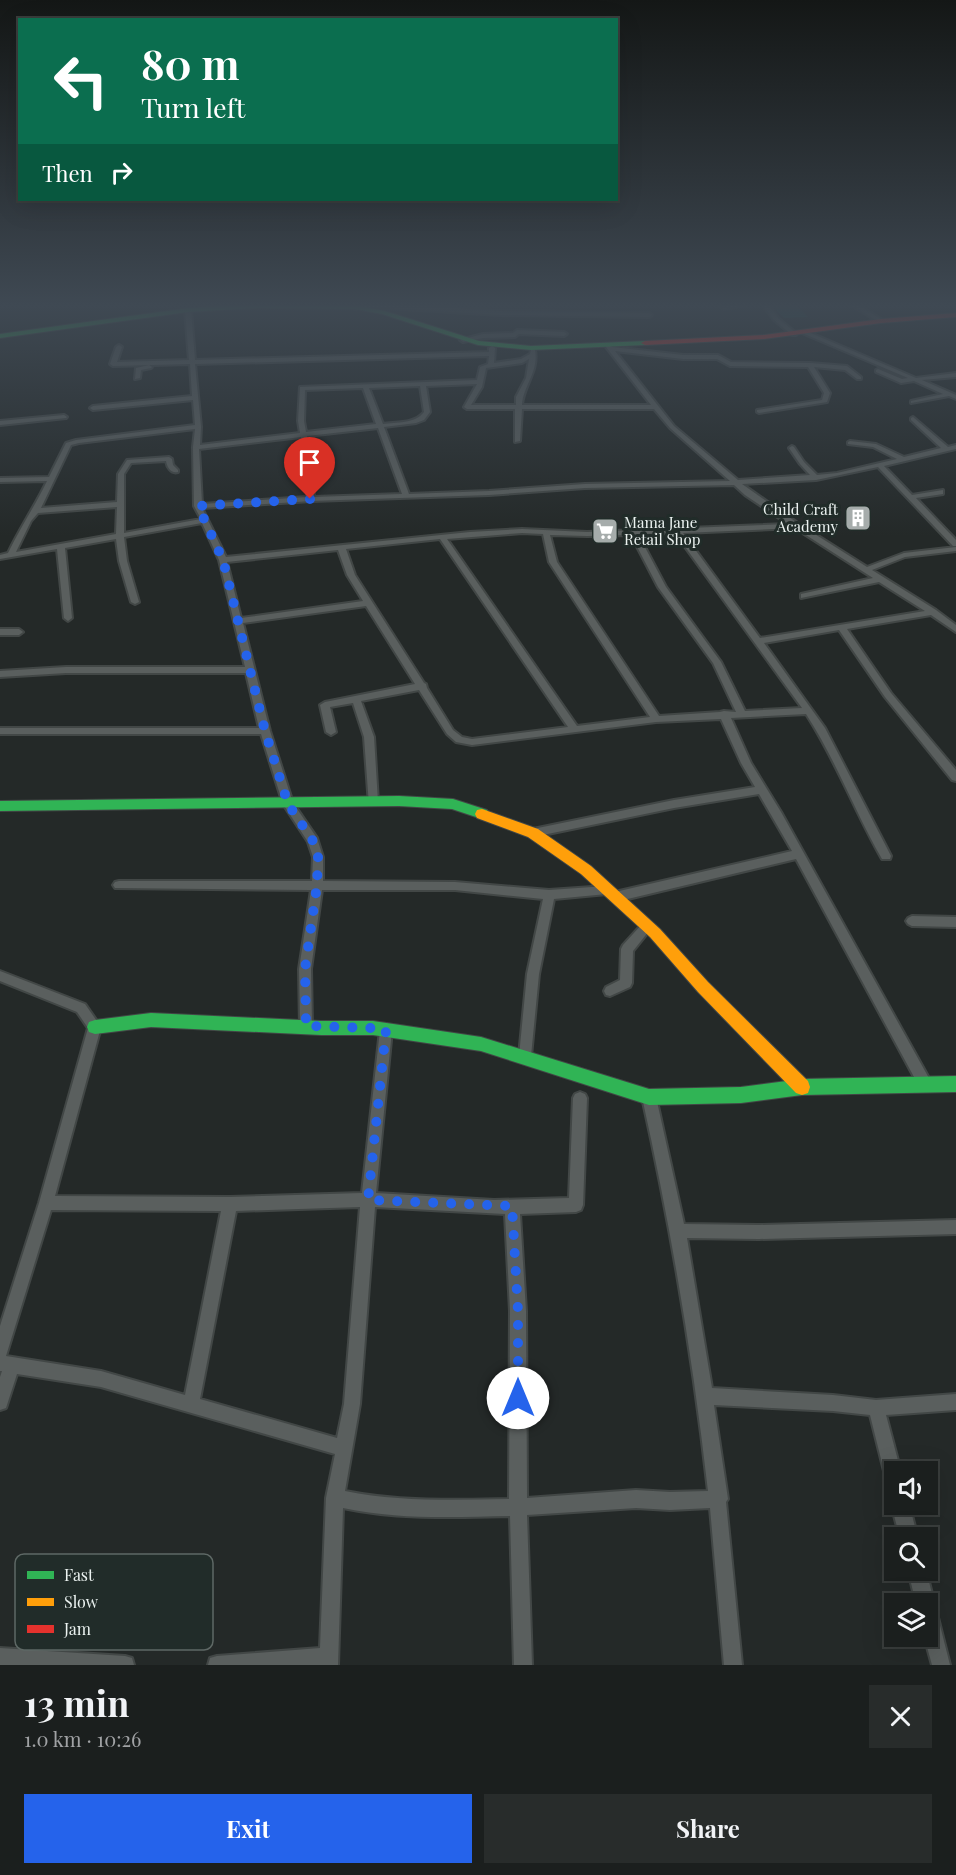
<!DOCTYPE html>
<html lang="en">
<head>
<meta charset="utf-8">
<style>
	body { margin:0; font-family:"Playfair Display",serif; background:#282c2b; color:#f1f3f6; height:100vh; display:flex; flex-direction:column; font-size:22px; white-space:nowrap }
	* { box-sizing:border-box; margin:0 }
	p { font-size:20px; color:#a0a2a4 }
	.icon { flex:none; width:33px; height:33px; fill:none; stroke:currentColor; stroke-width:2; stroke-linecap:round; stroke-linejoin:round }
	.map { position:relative; height:1665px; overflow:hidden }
	.panel { display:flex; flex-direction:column; background:#1b1f1e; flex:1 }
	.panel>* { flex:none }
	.hud { position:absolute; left:18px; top:18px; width:600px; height:183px; border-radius:0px; box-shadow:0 6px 24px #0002,0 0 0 2px #393d3c; background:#0b6e4f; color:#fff; overflow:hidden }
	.tools { position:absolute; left:884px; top:1461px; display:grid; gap:12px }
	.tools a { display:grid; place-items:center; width:54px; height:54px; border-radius:0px; background:#1b1f1e; box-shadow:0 6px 24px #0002,0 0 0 2px #393d3c; font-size:30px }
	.pin { position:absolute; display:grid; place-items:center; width:51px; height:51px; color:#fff; margin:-62px -26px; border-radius:50% 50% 50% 0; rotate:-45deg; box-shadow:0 0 6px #0007 }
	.pin .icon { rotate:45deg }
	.me { position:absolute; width:66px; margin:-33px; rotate:0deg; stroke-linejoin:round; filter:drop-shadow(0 0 4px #0008) }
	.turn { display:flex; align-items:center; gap:21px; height:126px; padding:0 24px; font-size:27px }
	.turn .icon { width:78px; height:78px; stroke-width:2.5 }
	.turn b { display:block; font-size:42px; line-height:51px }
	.then { display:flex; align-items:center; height:57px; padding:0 24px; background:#0003; gap:12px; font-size:22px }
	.round { display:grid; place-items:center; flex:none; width:63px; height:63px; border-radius:0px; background:#282c2b }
	.overview { display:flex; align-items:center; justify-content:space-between; height:102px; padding:0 24px }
	h1 { font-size:36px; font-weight:700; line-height:45px }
	.cta { display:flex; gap:12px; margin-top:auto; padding:12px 24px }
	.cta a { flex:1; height:69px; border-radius:0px; background:#2563eb; color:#fff; font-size:24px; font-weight:700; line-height:69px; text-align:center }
	.cta a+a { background:#282c2b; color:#f1f3f6 }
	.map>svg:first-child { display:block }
	.green { fill:#144d44 }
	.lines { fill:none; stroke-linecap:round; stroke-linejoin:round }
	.street-casing { stroke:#424746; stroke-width:4 }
	.fast-casing { stroke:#424746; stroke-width:2 }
	.slow-casing { stroke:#424746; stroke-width:2 }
	.jam-casing { stroke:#424746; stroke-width:2 }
	.street { fill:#5a5f5e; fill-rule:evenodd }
	.fast { fill:#30b455; fill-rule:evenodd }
	.slow { fill:#ff9f0a; fill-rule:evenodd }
	.jam { fill:#e5322d; fill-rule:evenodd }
	.route { stroke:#2563eb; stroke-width:10; stroke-dasharray:0 18 }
	.labels { text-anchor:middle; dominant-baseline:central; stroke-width:6; stroke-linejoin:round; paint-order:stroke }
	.far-poi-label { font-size:15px; fill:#ecf3f1; stroke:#212c29; text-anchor:end }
	.key { fill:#212c29; stroke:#5e6865; stroke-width:1.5 }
	.key-label { font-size:16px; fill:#ecf3f1 }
</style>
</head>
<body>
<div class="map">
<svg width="956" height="1665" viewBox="0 0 956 1665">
	<rect width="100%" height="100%" fill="#242928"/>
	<polygon class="green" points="794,303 808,317 784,318 770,304"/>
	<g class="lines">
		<defs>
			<g id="street">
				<polygon points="372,303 500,311 649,313 652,315 649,317 500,315 372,307 355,309 352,307"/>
				<polygon points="741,303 756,303 724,309 721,307"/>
				<polygon points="761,303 767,303 778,318 796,333 796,335 792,335 774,320"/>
				<polygon points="848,303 855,303 884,321 879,322"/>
				<path d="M188,308l3,2 4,50 294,-8v-4l3,-2 3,2 -1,15 27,-4 9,-5 1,-4h4c4,22 -12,36 -13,55h129l-45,-58v-2l2,-1 4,3 71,8h35l13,7 79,1 37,3 14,11v2h-4l-12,-9 -31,-3 16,26 -3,9 -68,11 -2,-1v-2l65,-10 2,-7 -16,-26 -78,-1 -13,-7h-34l-68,-8 59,75 64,54 72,-5 -10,-11 -11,-16 3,-2 2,1 10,15 13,13 20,-2 60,-14 -24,-12 -25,-3v-2l2,-1 26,3 28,13 37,-9 -30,-28v-2l2,-1 35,30 8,-2v4l-72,17 28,29 31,-5v4l-27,4 40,42v6h-3l-75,-79 -62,13 -74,4 57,40 68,43 37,-14 52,-6v4l-51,6 -33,13 64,40 20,15v7l-25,-17 -84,14 44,64 65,77v11l-4,-1 -67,-83 -46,-67 -75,13 61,85 66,128 -1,3h-8c-27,-47 -46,-99 -76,-145l-75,4 20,45 30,49 149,268 2,4 -2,4 -5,2 -5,-2 -124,-229 -181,43 -4,-2 -2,-3 2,-3 4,-2 177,-41 -33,-57 -85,14 -141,29 -4,-1 -1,-3 1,-3 4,-1 141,-29 81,-13 -14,-24 -20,-44 -65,3 -184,23 -16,-3 -9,-8 -28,-44 -58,11 13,36 4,65 -1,3h-8l-5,-68 -11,-34 -23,4 6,25 -5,3 -5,-3 -6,-27 5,-3 90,-18 -49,-78 -123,17 27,108 23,72 24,35 6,19v24l132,1 94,8 58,-4 4,1 2,3 -2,3 -4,1 -53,5 -15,75 -8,82 -1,4 -5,2 -5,-2 -1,-4 8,-82 16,-75 -88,-9h-133l-11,79 1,57 -2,4 -4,2 -4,-2 -2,-4 -1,-57 12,-79 -196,-2 -2,-3 2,-3 4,-1h193l1,-24 -5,-15 -25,-38 -22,-70h-261v-6h259l-13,-55h-180l-66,4v-6l66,-4h179l-26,-107 -17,-37 -78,14 3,24 12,41 -4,2 -4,-2 -12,-41 -3,-22 -51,9 7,70 -4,3 -4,-3 -7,-69 -57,10v-4l8,-2c12,-25 27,-47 39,-72l-47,1v-4l49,-1 17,-34 10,-3 119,-15 -2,-25 -100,10 -3,-2 3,-2 99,-10 -2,-32 -77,2 -3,-2 6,-17 3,-2 3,2 -5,15 72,-2 -4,-50zM489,356l-1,8 -8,3 -3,13 -177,7 -2,34 2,12 -100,12 1,-18 -6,-63zM529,359l-3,19 -10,19v8h-45l11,-18 4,-19 36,-5zM477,384l-13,23 3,2h48v33l5,-1 2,-32h132l16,19 60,53 -145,3 -96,7 -80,3 -25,-67 32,-4 8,-3 6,-8 -4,-26zM420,386l4,26c-9,12 -28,10 -41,12l-14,-36zM363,388l13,36 -70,8 -2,-11 1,-31zM378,428l24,66 -88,3 -2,-35 -5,-26zM195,429l-2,18 1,59 7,13 -77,14v-59l7,-11 35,-2c1,6 5,13 12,11v-2l-5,-5 -1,-6 -3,-2 -42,3 -9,14 -1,28 -76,6 30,-63 8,-2zM301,437l5,25 1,35 -105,7 -3,-55zM734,485l11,10 43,29 -201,8 -65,-3 -52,3 -244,25 -24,-49 109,-7 178,-6 96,-7zM117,507l-1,27 -100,18 15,-31 7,-8zM795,528l78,50 -72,16v4l78,-16 46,29 -165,27 -77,-105zM522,533l21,1 6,28 101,155 -73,9 -130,-187zM675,533l127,175 -57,3 -24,-49 -55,-75 -28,-53zM550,535l37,1 44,-1 27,52 55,76 23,49 -12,-1 -4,1 -61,4 -102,-154zM440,539l128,188 -96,12 -10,-2 -9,-7 -26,-42 -1,-4 -2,-1 -69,-108 -9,-26zM338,550l9,25 16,26 -122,17 -14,-56z"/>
				<polygon points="517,330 564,332 567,334 564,336 519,334 515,337 483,338 463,342 460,340 483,334 513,333"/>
				<polygon points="802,331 806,331 916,378 956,373 956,377 922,380 956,395 956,399 949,396 911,403 911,401 943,394 914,381 901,383 876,372 876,370 878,369 902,379 908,378 802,333"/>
				<polygon points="149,365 152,367 151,368 141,370 140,378 135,379 136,368"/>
				<polygon points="64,415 67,417 66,418 0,425 0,421"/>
				<polygon points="0,629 19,629 23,632 19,635 0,635"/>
				<polygon points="912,916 956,917 956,927 912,926 908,924 906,921 908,918"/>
				<polygon points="647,921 651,923 653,926 633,951 632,983 630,987 610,996 606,995 604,991 606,987 620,980 621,949 623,945 643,923"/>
				<path d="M0,971l85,33 16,23 -46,169 175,1 132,-4 18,-163 2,-4 4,-2 4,2 2,4 -16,163 118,7 75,-2 4,-100 2,-4 5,-2 5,2 2,4 -4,107 -2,5 -5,2 -56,2 6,97 1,187 109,-8 34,2 38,-1c-15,-133 -37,-263 -66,-394l2,-4 5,-2 5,2 2,4 28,127 75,1 197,-5v14l-197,5 -72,-1 25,150 121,7 43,5 80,-6v16l-70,5 15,57h-7v15l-6,-2 -2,-6 -16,-64 -37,-4 -119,-6 14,94 -2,3 16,163h-18l-14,-157 -40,2 -34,-2 -109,7 5,150h-18l-4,-149c-58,1 -110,4 -167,-8l-5,157h-130l2,-7 7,-2 103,-8 6,-150 9,-44 -234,-67 -84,-13 -11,34 -6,2v-33l2,-6h-2v-45l39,-123 49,-175 -11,-16 -77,-31zM360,1207l-16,197 -7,34 -137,-39 36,-188zM375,1207l130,7 5,97 -1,188c-55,1 -110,3 -164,-8l15,-87zM51,1210l170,1 -36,184 -84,-24 -95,-15z"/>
				<polygon points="894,1498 894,1504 909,1504 918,1538 900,1538 891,1504"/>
				<polygon points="908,1570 926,1570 950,1665 932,1665 924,1636 927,1636 927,1604 916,1604"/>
				<polygon points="0,1648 125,1656 132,1658 134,1665 0,1665"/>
			</g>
			<g id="fast">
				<polygon points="257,304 355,305 385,311 479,341 531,346 645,341 649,343 645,345 531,350 478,345 382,314 355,309 257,308 188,312 0,338 0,334 188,308"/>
				<polygon points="399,796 453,799 487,810 489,814 482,819 452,809 399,806 0,811 0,801"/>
				<polygon points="151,1013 321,1021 373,1021 481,1037 649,1089 741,1087 802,1079 956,1076 956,1092 802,1095 741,1103 649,1105 481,1051 373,1035 321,1035 151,1027 95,1034 89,1032 87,1027 89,1022 95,1020"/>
			</g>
			<polygon id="slow" points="482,809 538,829 591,866 660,929 708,982 808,1081 810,1087 808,1093 802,1095 796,1093 698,992 650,937 581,874 528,837 477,818 475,814 477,810"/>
			<polygon id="jam" points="956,313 956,317 881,323 764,339 645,345 641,343 645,341 764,335 881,319"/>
		</defs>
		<use href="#street" class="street-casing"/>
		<use href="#fast" class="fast-casing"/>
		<use href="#slow" class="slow-casing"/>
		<use href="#jam" class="jam-casing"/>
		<use href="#street" class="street"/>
		<use href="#fast" class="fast"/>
		<use href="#slow" class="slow"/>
		<use href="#jam" class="jam"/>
	</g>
	<linearGradient id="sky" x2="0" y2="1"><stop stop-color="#141716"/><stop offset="0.57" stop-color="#3f4953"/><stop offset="1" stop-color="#3f4953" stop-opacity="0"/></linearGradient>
	<rect width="956" height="536" fill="url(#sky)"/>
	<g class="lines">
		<polyline class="route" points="310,499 198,506 223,560 265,731 288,804 313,841 318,857 317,885 305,969 306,1026 373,1028 386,1030 368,1200 512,1206 518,1311 518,1398"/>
	</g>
	<defs>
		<symbol id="building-square" viewBox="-11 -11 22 22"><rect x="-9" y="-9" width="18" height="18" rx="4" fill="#a6acab" stroke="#212c29"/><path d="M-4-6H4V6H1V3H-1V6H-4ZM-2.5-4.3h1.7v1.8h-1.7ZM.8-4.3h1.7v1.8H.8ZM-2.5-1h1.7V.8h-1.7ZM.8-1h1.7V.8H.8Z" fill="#fff"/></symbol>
		<symbol id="supermarket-square" viewBox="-11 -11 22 22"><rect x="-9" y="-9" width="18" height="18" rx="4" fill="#a6acab" stroke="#212c29"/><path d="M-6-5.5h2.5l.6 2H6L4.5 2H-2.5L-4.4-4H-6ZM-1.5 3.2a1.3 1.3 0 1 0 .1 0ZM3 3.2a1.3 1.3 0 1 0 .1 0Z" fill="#fff"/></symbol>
	</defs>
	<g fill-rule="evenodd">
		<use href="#building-square" x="843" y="503" width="30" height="30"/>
		<use href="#supermarket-square" x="590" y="516" width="30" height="30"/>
	</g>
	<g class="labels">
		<g class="far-poi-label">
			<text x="838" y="509">Child Craft<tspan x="838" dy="17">Academy</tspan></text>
			<text x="624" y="522" text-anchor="start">Mama Jane<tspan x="624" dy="17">Retail Shop</tspan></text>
		</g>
	</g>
	<rect x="15" y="1554" width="198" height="96" rx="9" class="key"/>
	<rect x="27" y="1571" width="27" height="8" fill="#30b455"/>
	<rect x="27" y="1598" width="27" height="8" fill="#ff9f0a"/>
	<rect x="27" y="1625" width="27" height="8" fill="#e5322d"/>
	<g class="key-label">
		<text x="64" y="1581">Fast</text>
		<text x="64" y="1608">Slow</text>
		<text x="64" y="1635">Jam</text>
	</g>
</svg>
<div class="tools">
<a><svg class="icon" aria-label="sound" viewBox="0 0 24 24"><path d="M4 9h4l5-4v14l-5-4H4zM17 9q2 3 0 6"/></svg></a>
<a><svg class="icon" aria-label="search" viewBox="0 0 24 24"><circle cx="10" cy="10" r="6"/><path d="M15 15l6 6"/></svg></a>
<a><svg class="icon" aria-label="layers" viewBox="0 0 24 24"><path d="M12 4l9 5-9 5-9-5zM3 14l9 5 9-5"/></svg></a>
</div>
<div class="pin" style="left:310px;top:499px;background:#d93025"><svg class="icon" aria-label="arrive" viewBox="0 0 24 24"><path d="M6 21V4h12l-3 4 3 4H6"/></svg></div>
<svg class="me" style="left:518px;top:1398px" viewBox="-20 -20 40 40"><circle r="19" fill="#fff"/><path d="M0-13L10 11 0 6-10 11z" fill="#2563eb"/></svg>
<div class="hud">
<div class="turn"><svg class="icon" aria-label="left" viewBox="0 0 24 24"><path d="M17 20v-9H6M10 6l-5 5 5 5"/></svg><div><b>80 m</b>Turn left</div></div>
<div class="then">Then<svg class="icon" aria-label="right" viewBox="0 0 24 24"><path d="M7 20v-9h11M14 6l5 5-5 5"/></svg></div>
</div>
</div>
<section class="panel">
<div class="overview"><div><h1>13 min</h1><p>1.0 km · 10:26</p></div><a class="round"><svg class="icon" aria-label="close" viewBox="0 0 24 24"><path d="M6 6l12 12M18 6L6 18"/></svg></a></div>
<div class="cta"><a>Exit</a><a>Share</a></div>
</section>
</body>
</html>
